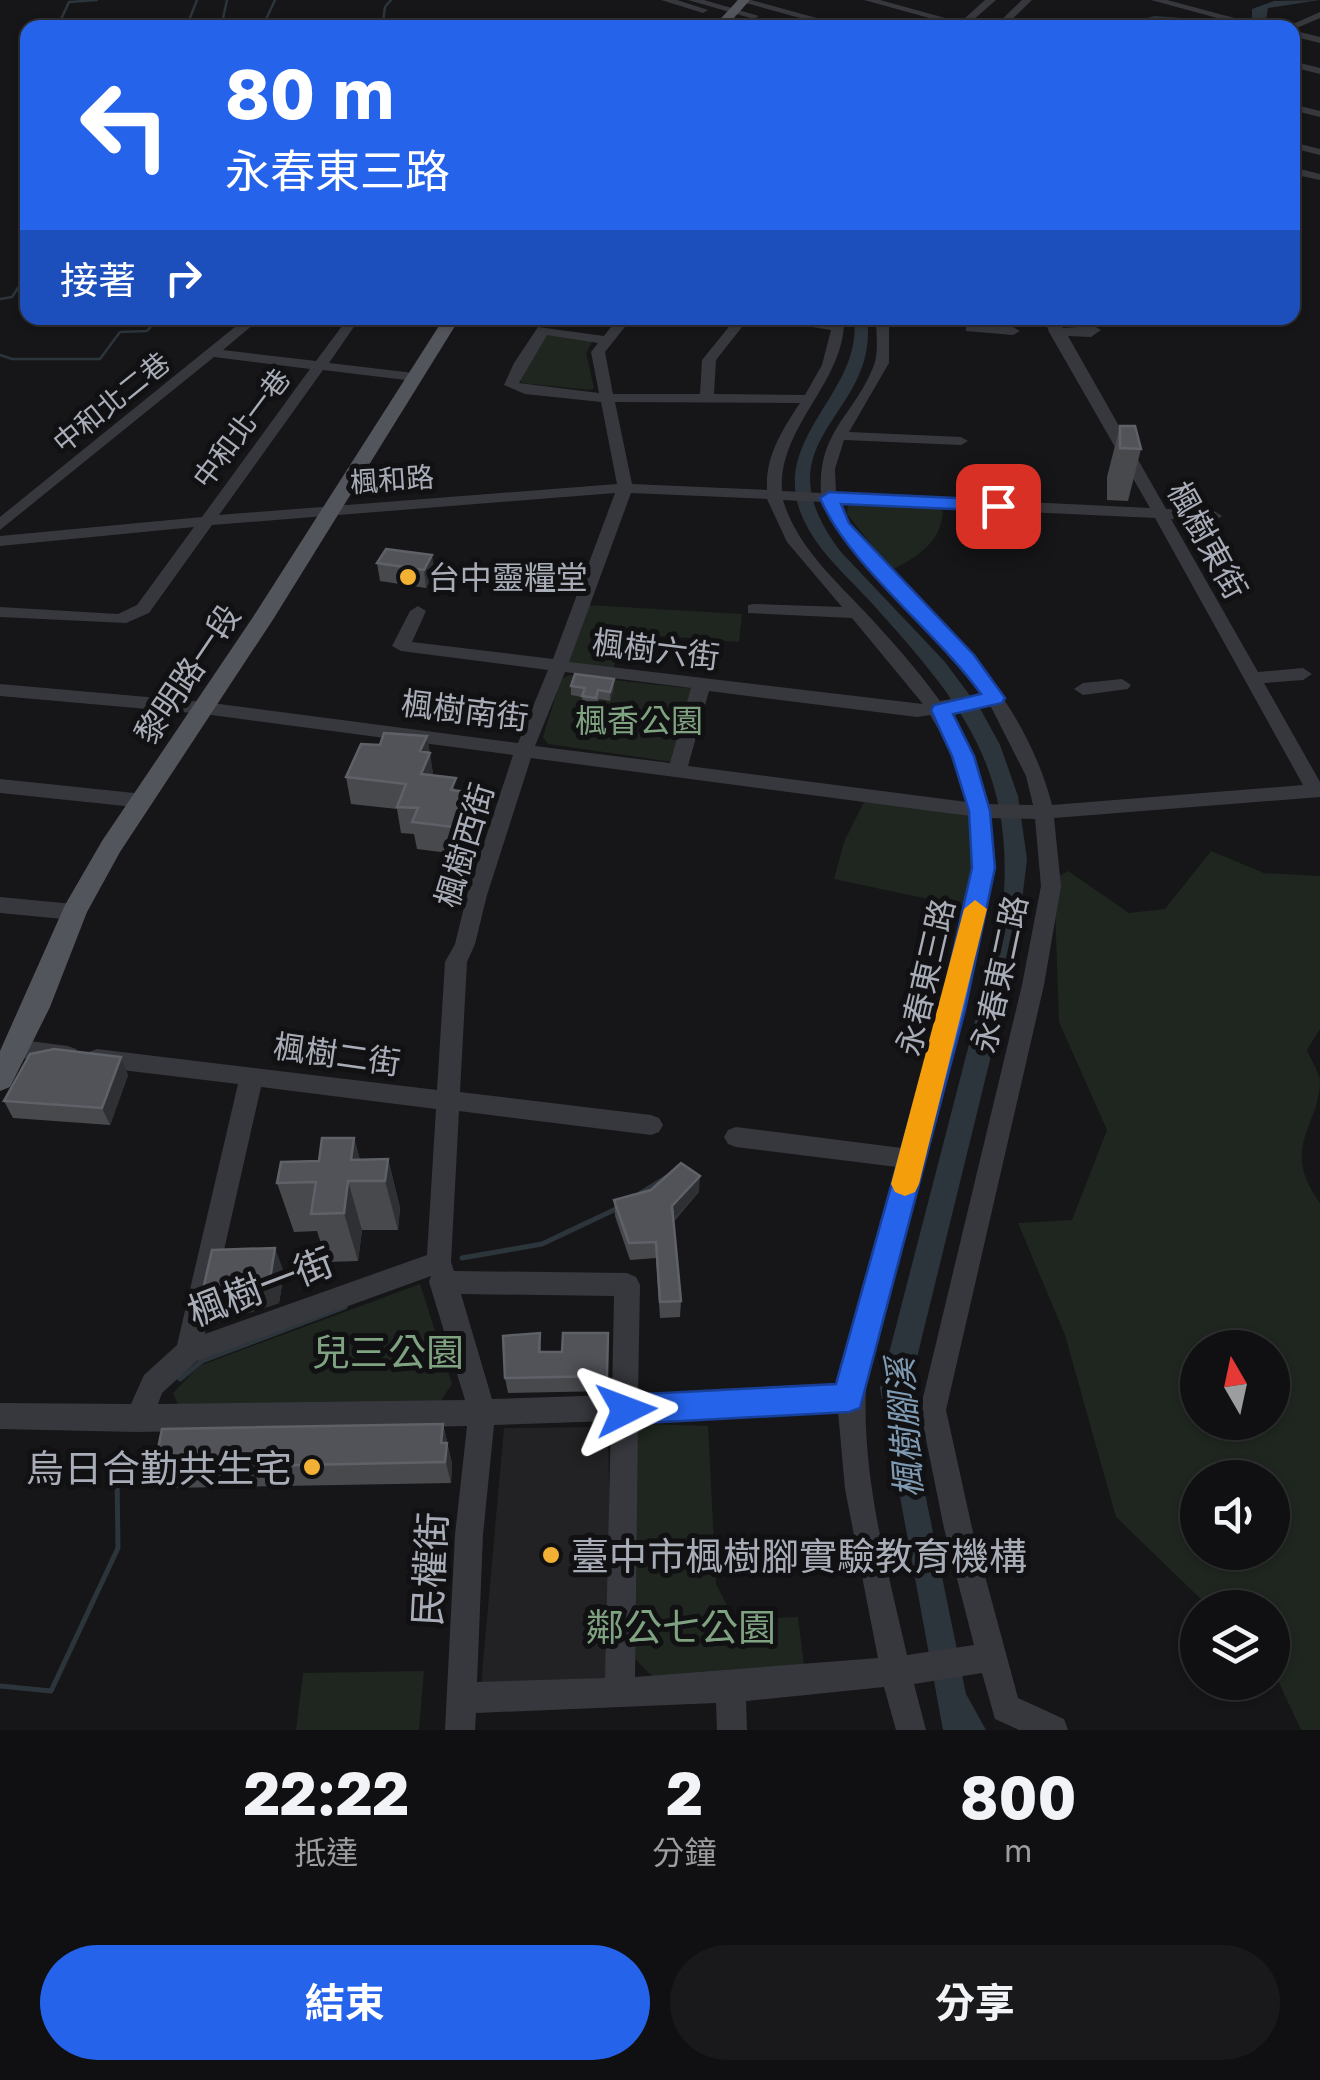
<!DOCTYPE html>
<html lang="zh-TW">
<head>
<meta charset="utf-8">
<style>
	body { margin:0; font-family:"Golos Text","Noto Sans TC",sans-serif; background:#19191b; color:#f1f3f6; height:100vh; display:flex; flex-direction:column; font-size:38px; white-space:nowrap }
	* { box-sizing:border-box; margin:0 }
	p { font-size:32px; color:#9c9d9f }
	.icon { flex:none; width:55px; height:55px; fill:none; stroke:currentColor; stroke-width:2; stroke-linecap:round; stroke-linejoin:round }
	.map { position:relative; height:1730px; overflow:hidden }
	.sheet { display:flex; flex-direction:column; background:#101012; flex:1 }
	.sheet>* { flex:none }
	.banner { position:absolute; left:20px; top:20px; width:1280px; height:305px; border-radius:20px; box-shadow:0 2px 8px #0004,0 0 0 2px #303032; background:#2563eb; color:#fff; overflow:hidden }
	.needle { width:65px; rotate:351deg }
	.fabs { position:absolute; left:1180px; top:1330px; display:grid; gap:20px }
	.fabs a { display:grid; place-items:center; width:110px; height:110px; border-radius:50%; background:#101012; box-shadow:0 2px 8px #0004,0 0 0 2px #303032; font-size:50px }
	.pin { position:absolute; display:grid; place-items:center; width:85px; height:85px; color:#fff; margin:-42px; border-radius:20px; box-shadow:0 5px 15px #0006 }
	.me { position:absolute; width:110px; margin:-55px; rotate:87deg; stroke-linejoin:round; filter:drop-shadow(0 0 8px #0008) }
	.turn { display:flex; align-items:center; gap:35px; height:210px; padding:0 40px; font-size:45px }
	.turn .icon { width:130px; height:130px; stroke-width:2.5 }
	.turn b { display:block; font-size:70px; line-height:85px }
	.then { display:flex; align-items:center; height:95px; padding:0 40px; background:#0003; gap:20px; font-size:38px }
	.eta { display:flex; justify-content:space-evenly; align-items:center; height:170px; text-align:center }
	.eta b { font-size:60px; font-weight:700; line-height:70px }
	.button { display:flex; gap:20px; margin-top:auto; padding:20px 40px }
	.button a { flex:1; height:115px; border-radius:60px; background:#2563eb; color:#fff; font-size:40px; font-weight:700; line-height:115px; text-align:center }
	.button a+a { background:#19191b; color:#f1f3f6 }
	.map>svg:first-child { display:block }
	.built { fill:#222225 }
	.green { fill:#1e261f; fill-rule:evenodd }
	.water { fill:#2c353c }
	.lines { fill:none; stroke-linecap:round; stroke-linejoin:round }
	.stream-far2 { stroke:#2c353c; stroke-width:2.5 }
	.stream-far1 { stroke:#2c353c; stroke-width:4 }
	.stream { stroke:#2c353c; stroke-width:5 }
	.minor { fill:#37383d; fill-rule:evenodd }
	.major { fill:#53555c; fill-rule:evenodd }
	.wall { fill:#47494d }
	.shaded-wall { fill:#2f3033 }
	.building { fill:#525359; stroke:#5f6168; stroke-width:2.5 }
	.route { fill:#2563eb; stroke:#184099; stroke-width:2.5 }
	.slow { fill:#f59e0b }
	.poi-dot { fill:#f2b134; stroke:#111113; stroke-width:4 }
	.labels { text-anchor:middle; dominant-baseline:central; stroke-width:10; stroke-linejoin:round; paint-order:stroke }
	.far-street-label { font-size:28px; fill:#a8adb8; stroke:#111113 }
	.street-label { font-size:32px; fill:#a8adb8; stroke:#111113 }
	.poi-label { font-size:32px; fill:#a8adb8; stroke:#111113; text-anchor:start }
	.park-label { font-size:32px; fill:#7fa381; stroke:#111113 }
	.water-label { font-size:35px; font-style:italic; fill:#7f9bb3; stroke:#111113 }
	.near-street-label { font-size:38px; fill:#a8adb8; stroke:#111113 }
	.near-park-label { font-size:38px; fill:#7fa381; stroke:#111113 }
	.near-poi-label { font-size:38px; fill:#a8adb8; stroke:#111113; text-anchor:end }
</style>
</head>
<body>
<div class="map">
<svg width="1320" height="1730" viewBox="0 0 1320 1730">
	<rect width="100%" height="100%" fill="#161618"/>
	<polygon class="built" points="608,1427 612,1682 481,1686 504,1428"/>
	<g class="green">
		<polygon points="549,331 589,339 592,342 586,353 594,388 590,390 522,383 519,379 543,335"/>
		<path d="M848,504l95,4c0,33 -25,49 -52,62l-44,-56z"/>
		<polygon points="588,605 742,614 739,642 623,633 613,670 566,662"/>
		<polygon points="570,675 695,689 673,762 548,744 543,737 561,679"/>
		<polygon points="865,800 973,817 976,870 965,907 834,879 844,842"/>
		<path d="M1211,851l53,22 56,3v153l-13,21c4,10 11,20 13,30 0,47 -41,67 0,123v527h-19l-28,-60 -1,-62 -63,-1 -93,-90 -51,-182 -47,-112 54,-3 35,-90 -48,-108 -5,-143 14,-8 61,42 36,-4zM1198,1348h74v74h-74zM1198,1478h74v74h-74z"/>
		<polygon points="420,1284 452,1384 440,1402 179,1407 173,1393 199,1366"/>
		<polygon points="648,1424 708,1426 716,1584 734,1619 798,1617 804,1665 653,1677 634,1658 630,1439"/>
		<polygon points="424,1671 419,1730 296,1730 303,1673"/>
	</g>
	<g class="water">
		<polygon points="1320,0 1268,8 1265,25 1259,27 1160,21 1135,27 1107,28 1155,16 1248,23 1252,20 1252,9 1274,1"/>
		<path d="M854,318h13c13,100 -113,120 -26,234l104,110 37,50 18,33 18,51 9,63 -12,99 -107,436 1,21 57,279 20,36h-43l-63,-342 122,-471c16,-148 -40,-214 -134,-318 -25,-27 -57,-54 -69,-91 -24,-74 64,-118 55,-190z"/>
	</g>
	<g class="lines">
		<g class="stream-far2">
			<polyline points="57,28 69,2 97,0"/>
			<polyline points="186,28 197,0"/>
			<polyline points="221,28 227,0"/>
			<polyline points="262,28 275,0"/>
			<polyline points="382,28 385,7 391,0"/>
			<polyline points="0,299 12,297 28,273"/>
			<polyline points="0,355 12,359 100,359 120,332 147,331 158,318"/>
		</g>
		<polyline class="stream-far1" points="640,1193 666,1177"/>
		<g class="stream">
			<polyline points="462,1258 542,1244 616,1209"/>
			<polyline points="180,1379 202,1361 345,1307"/>
			<polyline points="0,1686 51,1691 118,1548 117,1475"/>
		</g>
		<g class="minor">
			<polygon points="661,0 677,0 708,10 703,13"/>
			<polygon points="688,0 704,0 759,16 754,19"/>
			<polygon points="735,0 751,0 853,28 836,28"/>
			<polygon points="864,0 880,0 956,21 951,24"/>
			<polygon points="985,0 996,0 964,28 954,28"/>
			<polygon points="1022,0 1032,0 1003,28 993,28"/>
			<polygon points="1151,0 1167,0 1272,28 1254,28"/>
			<polygon points="1320,12 1320,18 1292,30 1284,28"/>
			<polygon points="1292,30 1320,37 1320,43 1292,36"/>
			<polygon points="1292,61 1320,68 1320,74 1292,67"/>
			<polygon points="1292,104 1320,111 1320,117 1292,110"/>
			<polygon points="1292,142 1320,149 1320,155 1292,148"/>
			<polygon points="1292,167 1320,174 1320,180 1292,174"/>
			<path d="M246,318h15l-38,32 93,11 32,-43h12l-31,45 85,10 7,4 -7,4 -91,-11 -104,145 398,-31 -16,-82 -76,-8 -21,-9 10,-22 24,-36 66,9 14,-18h14l-27,34 8,42h87l2,-34 34,-42h13l-33,42 -2,34 91,1 17,-30 9,-35 -50,-8 -7,-4 57,4 1,-4h12c2,64 -66,107 -62,173l39,2c-4,-62 34,-78 53,-128 5,-13 2,-33 2,-47h13v45l-40,69 112,5 7,4 -7,4 -117,-5 -9,29 1,24 314,15 -101,-176 -5,-14h13l6,10 31,-2 7,4 -10,7 -23,-1 98,173 48,2 8,5 -8,5 -43,-2 87,153 45,-4 9,6 -9,6 -39,3 56,99v15l-266,21 7,68 -17,99 -98,425 26,118 46,170 46,21 4,11h-49l-24,-11 -13,-46 -68,11 12,46h-30l-12,-43 -138,14 1,29h-30l-1,-27 -240,10 -1,17h-30l10,-195 12,-109 -329,6 -138,-3v-26l131,1 13,-29 33,-30 61,-261 -141,-17 -8,-3 -3,-6 3,-6 8,-3 340,41 8,-128 10,-18 12,-49 46,-140 -309,-41 -204,-18v-12l204,18 314,41 30,-73 -147,-19 -9,-5 18,-35 8,-5 8,5 -14,31 141,17 62,-166 -403,32 -63,88 -23,10 -126,-6v-10l118,7 19,-9 57,-78 -194,19v-10l202,-19 108,-148 -96,-12 -214,173v-13zM547,335l51,8 -7,9 8,41 -80,-10zM615,402l185,1c-18,27 -35,54 -33,87l-135,-6zM631,493l136,6 20,43 55,65 -88,-3 -6,1v8l104,5 71,86 -354,-42zM783,500l40,2 12,26 126,135 21,31 -42,7c-23,-32 -49,-61 -75,-89 -32,-34 -68,-66 -82,-112zM839,503l316,15 148,267 -251,20c-30,-117 -124,-198 -204,-282zM565,672l126,16 -21,75 -135,-17zM709,691l208,26 13,-2 20,34 17,53 -279,-36zM990,705l36,71 7,29 -47,-1 -18,-55 -21,-37zM531,758l438,58 4,52 -32,142 -39,138 -166,-21 -8,3 -4,7 4,7 8,3 161,20 -55,194 -3,25 -201,8 2,-109 -4,-8 -9,-4 -173,-2 -3,-9 8,-151 192,24 8,-3 4,-7 -4,-7 -8,-3 -191,-23 7,-130 8,-18 12,-49zM989,818l46,1 6,67 -19,99 -102,425 24,118 30,117 -67,10c-22,-96 -50,-195 -39,-294l95,-351 30,-142zM261,1087l175,22 -9,146 -222,79zM431,1276l-2,6 36,118 -307,4 4,-11 35,-32zM461,1294l153,2 -2,99 -120,4zM838,1411l7,78 33,169 -243,19 3,-257zM611,1421l-6,257 -128,4 6,-147 11,-110z"/>
			<polygon points="971,324 1013,327 1020,331 1013,335 966,331 966,325"/>
			<polygon points="1122,679 1131,685 1128,689 1083,695 1074,689 1083,683"/>
			<polygon points="0,779 144,794 154,801 144,808 0,793"/>
			<polygon points="0,897 74,904 81,907 84,912 81,917 74,920 0,913"/>
			<polygon points="14,1039 68,1046 76,1049 79,1055 76,1061 68,1064 14,1057 6,1054 3,1048 6,1042"/>
		</g>
		<g class="major">
			<polygon points="738,0 750,0 725,28 712,28"/>
			<polygon points="444,318 460,318 274,618 120,852 87,912 50,1007 10,1087 0,1091 0,1051 65,905 102,841 253,617"/>
		</g>
	</g>
	<g class="wall">
		<polygon points="1120,426 1141,449 1128,501 1107,500 1107,477"/>
		<polygon points="386,549 435,573 426,588 380,581 377,563"/>
		<polygon points="614,679 614,688 610,701 599,699 596,707 583,705 582,697 571,695 571,686"/>
		<polygon points="427,736 433,775 458,791 480,820 474,842 468,842 464,855 417,849 414,834 401,833 397,809 351,804 346,777 380,745"/>
		<polygon points="128,1075 110,1125 13,1118 4,1101"/>
		<polygon points="354,1138 360,1160 388,1159 400,1208 398,1230 362,1230 358,1261 327,1262 317,1231 294,1232 277,1183 319,1161"/>
		<polygon points="651,1190 699,1192 674,1221 681,1301 680,1317 660,1318 656,1258 630,1260 615,1216 614,1200"/>
		<polygon points="284,1272 279,1303 218,1323 213,1317 202,1294"/>
		<polygon points="540,1333 541,1352 562,1352 608,1333 608,1391 508,1393 505,1378"/>
		<polygon points="443,1424 452,1464 451,1483 167,1488 154,1468"/>
	</g>
	<g class="shaded-wall">
		<polygon points="432,555 435,573 426,588 424,570"/>
		<polygon points="614,679 614,688 610,701 610,692"/>
		<polygon points="427,736 430,753 434,780 421,774 420,751"/>
		<polygon points="477,793 480,820 474,842 470,815"/>
		<polygon points="465,815 468,842 464,855 461,828"/>
		<polygon points="121,1057 128,1075 110,1125 102,1108"/>
		<polygon points="354,1138 366,1181 351,1160"/>
		<polygon points="388,1159 400,1208 398,1230 385,1181"/>
		<polygon points="700,1176 699,1192 672,1222 672,1206"/>
		<polygon points="348,1181 362,1230 358,1261 344,1213"/>
		<polygon points="275,1248 284,1272 279,1303 218,1323 208,1300"/>
		<polygon points="443,1424 452,1464 451,1483 441,1443"/>
	</g>
	<g class="building">
		<polygon points="1120,426 1135,426 1141,449 1120,448"/>
		<polygon points="386,549 432,555 424,570 377,563"/>
		<polygon points="575,674 614,679 610,692 598,690 596,698 582,696 585,688 571,686"/>
		<polygon points="384,733 427,736 420,751 430,753 421,774 456,778 451,790 477,793 470,815 465,815 461,828 412,822 418,808 397,807 406,784 346,777 361,744 380,745"/>
		<polygon points="54,1049 121,1057 102,1108 4,1101 30,1054"/>
		<polygon points="322,1138 354,1138 351,1160 388,1159 385,1181 348,1181 344,1213 311,1214 316,1182 277,1183 281,1162 319,1161"/>
		<polygon points="681,1163 700,1176 672,1206 681,1301 660,1302 656,1242 629,1243 614,1200 651,1190"/>
		<polygon points="275,1248 270,1279 208,1300 202,1294 212,1250"/>
		<polygon points="540,1333 539,1352 562,1352 563,1333 608,1333 607,1376 505,1378 503,1336"/>
		<polygon points="443,1424 441,1443 447,1443 445,1462 154,1468 162,1429"/>
	</g>
	<path class="route" d="M829,492l169,8 9,6 -9,5 -157,-7 8,19 125,132 31,43 -3,5 -49,11 21,42 16,55 5,57 -30,142 -105,398 -11,4 -223,12 -11,-4 -4,-10 4,-11 11,-4 210,-11 104,-374 32,-142 -3,-57 -17,-55 -21,-46 3,-5 47,-11c-45,-63 -133,-129 -161,-196z"/>
	<polygon class="slow" points="975,900 987,909 919,1184 915,1192 905,1196 895,1192 891,1184 964,909"/>
	<g class="poi-dot">
		<circle cx="408" cy="577" r="10"/>
		<circle cx="312" cy="1467" r="10"/>
		<circle cx="551" cy="1555" r="10"/>
	</g>
	<g class="labels">
		<g class="far-street-label">
			<text transform="translate(111 402) rotate(-39)">中和北二巷</text>
			<text transform="translate(241 428) rotate(-53)">中和北一巷</text>
			<text transform="translate(392 479) rotate(-4)">楓和路</text>
		</g>
		<g class="street-label">
			<text transform="translate(1208 540) rotate(61)">楓樹東街</text>
			<text transform="translate(656 649) rotate(7)">楓樹六街</text>
			<text transform="translate(187 674) rotate(-56)">黎明路一段</text>
			<text transform="translate(465 710) rotate(7)">楓樹南街</text>
			<text transform="translate(464 845) rotate(-73)">楓樹西街</text>
			<text transform="translate(999 974) rotate(-78)">永春東二路</text>
			<text transform="translate(925 977) rotate(-77)">永春東三路</text>
			<text transform="translate(337 1054) rotate(8)">楓樹二街</text>
		</g>
		<g class="poi-label">
			<text x="428" y="577">台中靈糧堂</text>
		</g>
		<g class="park-label">
			<text x="639" y="720">楓香公園</text>
		</g>
		<g class="water-label">
			<text transform="translate(904 1428) rotate(-94)">楓樹腳溪</text>
		</g>
		<g class="near-street-label">
			<text transform="translate(260 1286) rotate(-21)">楓樹一街</text>
			<text transform="translate(429 1569) rotate(-87)">民權街</text>
		</g>
		<g class="near-park-label">
			<text x="388" y="1351">兒三公園</text>
			<text x="681" y="1626">鄰公七公園</text>
		</g>
		<g class="near-poi-label">
			<text x="292" y="1467">烏日合勤共生宅</text>
			<text x="571" y="1555" text-anchor="start">臺中市楓樹腳實驗教育機構</text>
		</g>
	</g>
</svg>
<div class="fabs">
<a><svg class="needle" viewBox="-14 -14 28 28"><path d="M0-13l5 13h-10z" fill="#e53935"/><path d="M0 13l5-13h-10z" fill="#9c9d9f"/></svg></a>
<a><svg class="icon" aria-label="sound" viewBox="0 0 24 24"><path d="M4 9h4l5-4v14l-5-4H4zM17 9q2 3 0 6"/></svg></a>
<a><svg class="icon" aria-label="layers" viewBox="0 0 24 24"><path d="M12 4l9 5-9 5-9-5zM3 14l9 5 9-5"/></svg></a>
</div>
<div class="pin" style="left:998px;top:506px;background:#d93025"><svg class="icon" aria-label="arrive" viewBox="0 0 24 24"><path d="M6 21V4h12l-3 4 3 4H6"/></svg></div>
<svg class="me" style="left:626px;top:1410px" viewBox="-20 -20 40 40"><path d="M0-17L14 15 0 8-14 15z" fill="#2563eb" stroke="#fff" stroke-width="4"/></svg>
<div class="banner">
<div class="turn"><svg class="icon" aria-label="left" viewBox="0 0 24 24"><path d="M17 20v-9H6M10 6l-5 5 5 5"/></svg><div><b>80 m</b>永春東三路</div></div>
<div class="then">接著<svg class="icon" aria-label="right" viewBox="0 0 24 24"><path d="M7 20v-9h11M14 6l5 5-5 5"/></svg></div>
</div>
</div>
<section class="sheet">
<div class="eta">
<div><b>22:22</b><p>抵達</p></div>
<div><b>2</b><p>分鐘</p></div>
<div><b>800</b><p>m</p></div>
</div>
<div class="button"><a>結束</a><a>分享</a></div>
</section>
</body>
</html>
